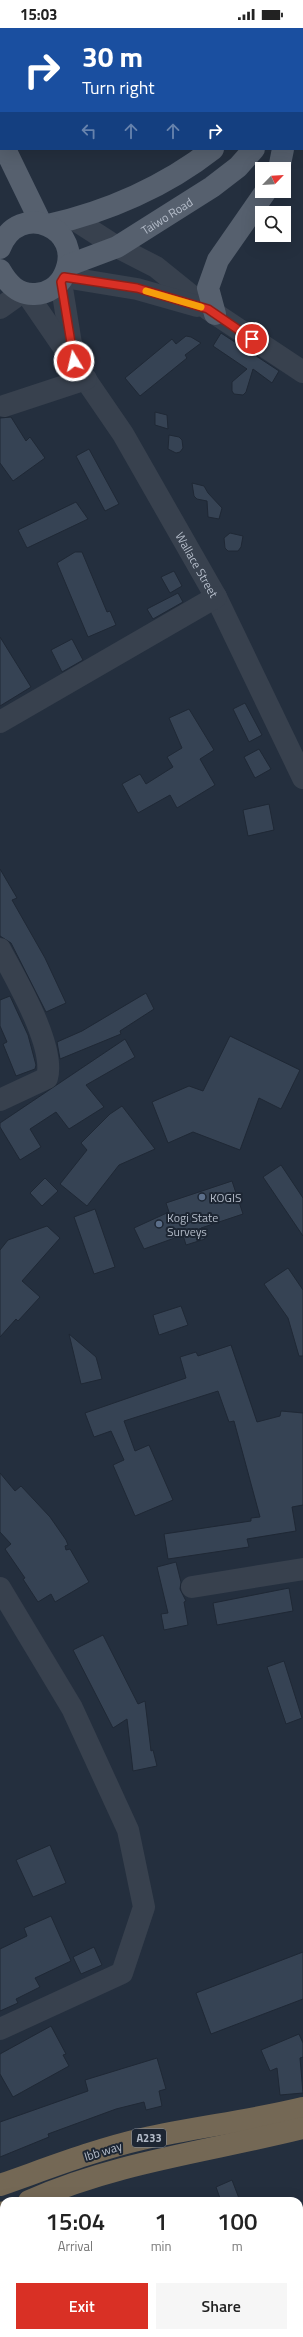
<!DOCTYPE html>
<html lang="en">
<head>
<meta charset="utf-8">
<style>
	body { margin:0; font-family:"Titillium Web",sans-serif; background:#f6f6f6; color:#222; height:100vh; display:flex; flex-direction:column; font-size:15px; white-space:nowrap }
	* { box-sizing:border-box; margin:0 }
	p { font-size:13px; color:#767676 }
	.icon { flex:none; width:22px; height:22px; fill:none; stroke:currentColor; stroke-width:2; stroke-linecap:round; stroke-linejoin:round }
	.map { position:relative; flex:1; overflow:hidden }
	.sheet { position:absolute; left:0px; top:2169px; width:303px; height:140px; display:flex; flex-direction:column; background:#fff; border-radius:12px 12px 0 0; box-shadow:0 4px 16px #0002 }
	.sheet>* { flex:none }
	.guide { position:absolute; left:0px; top:0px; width:303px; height:122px; box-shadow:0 4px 16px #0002; background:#1a4fa0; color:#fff; overflow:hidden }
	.needle { width:26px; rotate:65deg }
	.controls { position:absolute; left:255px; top:134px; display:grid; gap:8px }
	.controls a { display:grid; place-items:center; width:36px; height:36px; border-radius:0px; background:#fff; box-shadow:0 4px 16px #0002; font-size:20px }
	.pin { position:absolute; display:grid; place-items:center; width:34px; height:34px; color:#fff; margin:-17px; border:2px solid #fff; border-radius:50%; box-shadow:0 1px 4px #0007 }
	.me { position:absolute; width:44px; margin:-22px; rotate:351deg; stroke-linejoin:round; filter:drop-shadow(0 0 3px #0008) }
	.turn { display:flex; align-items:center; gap:14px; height:84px; padding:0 16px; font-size:18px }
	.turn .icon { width:52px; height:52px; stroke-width:2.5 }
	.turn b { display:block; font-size:28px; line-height:34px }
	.lanes { display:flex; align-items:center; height:38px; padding:0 16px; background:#0003; justify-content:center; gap:20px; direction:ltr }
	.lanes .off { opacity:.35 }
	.eta { display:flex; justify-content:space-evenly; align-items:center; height:68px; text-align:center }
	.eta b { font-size:24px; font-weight:600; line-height:28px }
	.button { display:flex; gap:8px; margin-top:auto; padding:8px 16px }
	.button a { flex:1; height:46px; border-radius:0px; background:#d93025; color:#fff; font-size:16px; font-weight:600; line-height:46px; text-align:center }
	.button a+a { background:#f6f6f6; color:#222 }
	.status { display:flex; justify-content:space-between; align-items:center; height:28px; padding:0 20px; background:#fff; direction:ltr }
	.status svg { height:11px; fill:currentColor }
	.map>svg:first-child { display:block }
	.building { fill:#364354; stroke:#1f2835 }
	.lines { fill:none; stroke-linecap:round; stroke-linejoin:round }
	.minor { stroke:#38414e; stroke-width:22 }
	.major { stroke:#56606e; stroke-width:22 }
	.highway { stroke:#746855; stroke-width:22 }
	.route-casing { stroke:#8d1f18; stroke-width:10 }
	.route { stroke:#d93025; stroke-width:7 }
	.slow { stroke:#f59e0b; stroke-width:7 }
	.service-dot { fill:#5c6f8a; stroke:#1d2633; stroke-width:1.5 }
	.labels { text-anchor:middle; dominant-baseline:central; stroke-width:4; stroke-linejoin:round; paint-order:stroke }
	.shield { fill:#1d2633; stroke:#878f9c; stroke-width:1 }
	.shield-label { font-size:11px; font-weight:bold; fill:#b4bcc9 }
	.street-label { font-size:12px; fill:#b4bcc9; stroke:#1d2633 }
	.poi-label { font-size:12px; fill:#b4bcc9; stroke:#1d2633; text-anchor:start }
</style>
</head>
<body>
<div class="status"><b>15:03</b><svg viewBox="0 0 49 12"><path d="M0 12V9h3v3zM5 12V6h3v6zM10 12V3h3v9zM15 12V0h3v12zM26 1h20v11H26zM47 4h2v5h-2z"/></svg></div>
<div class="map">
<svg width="303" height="2309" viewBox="0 0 303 2309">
	<rect width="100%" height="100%" fill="#242f3e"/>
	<g class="building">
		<polygon points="221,305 279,343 272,355 253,341 246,364 243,367 234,366 232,363 232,354 247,341 213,318"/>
		<polygon points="186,308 191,309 201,315 185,327 187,330 140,368 125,350 172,311 176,316"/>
		<polygon points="155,384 167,387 168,401 155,397"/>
		<polygon points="11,389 26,413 30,409 45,430 13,453 0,435 0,390"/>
		<polygon points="169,407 179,409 182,412 183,420 180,424 176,425 168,421"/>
		<polygon points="89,421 119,476 105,483 76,428"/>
		<polygon points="192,455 204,458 208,465 222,480 219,491 208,489 207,473 197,471 194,468"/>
		<polygon points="76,474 88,491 27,520 18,502"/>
		<polygon points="230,505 243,508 241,519 238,523 228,523 225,520 224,510"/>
		<polygon points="75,524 82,524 107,584 110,583 116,597 88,609 57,535"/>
		<polygon points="174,543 182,558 170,565 161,549"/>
		<polygon points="178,565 183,574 153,591 147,581"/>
		<polygon points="0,609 31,659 0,678"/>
		<polygon points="72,611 83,632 62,644 51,622"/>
		<polygon points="245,675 262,707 249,714 233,681"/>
		<polygon points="189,681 214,722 200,731 215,757 177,780 170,767 138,785 122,756 140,746 146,756 173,739 167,729 182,720 169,690"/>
		<polygon points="259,721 271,741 255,750 244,729"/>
		<polygon points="269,776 274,802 248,808 243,782"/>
		<polygon points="0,841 17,870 12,872 45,930 66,975 46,984 11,915 0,908"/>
		<polygon points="146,965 154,981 120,1003 121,1006 60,1031 57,1014 82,1003"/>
		<polygon points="10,968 28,1007 36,1037 35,1041 16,1048 3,1016 7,1014 0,998 0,972"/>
		<polygon points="230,1008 300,1042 281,1081 259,1070 240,1122 193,1104 168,1115 152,1074 189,1058 203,1063"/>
		<polygon points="125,1011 135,1029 86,1057 104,1079 69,1101 56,1084 30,1101 41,1119 20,1132 0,1099 0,1095"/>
		<polygon points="122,1078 155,1121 119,1137 87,1178 60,1156 87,1122 81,1115 110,1086"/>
		<polygon points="281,1137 303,1170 303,1208 263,1149"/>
		<polygon points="45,1150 58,1163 42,1178 30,1165"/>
		<polygon points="232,1153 243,1186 201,1200 205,1211 186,1217 183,1207 144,1221 134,1200 169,1184 166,1175"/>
		<polygon points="95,1181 115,1239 94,1246 74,1189"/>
		<polygon points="47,1198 60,1210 22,1253 40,1269 18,1293 16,1291 0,1309 0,1222 8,1212"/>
		<polygon points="288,1240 303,1262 303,1328 299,1328 288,1290 264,1256"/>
		<polygon points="181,1278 188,1297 159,1307 153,1287"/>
		<polygon points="69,1306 96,1329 102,1351 81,1356"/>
		<polygon points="231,1317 257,1394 280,1388 281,1383 303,1385 303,1477 292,1479 296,1503 247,1511 249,1519 168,1531 164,1506 251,1493 251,1490 260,1489 234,1393 229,1394 218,1363 124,1393 135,1423 149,1417 173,1472 135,1488 113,1437 124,1432 111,1403 94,1409 85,1385 186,1350 180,1329 196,1324 198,1328"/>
		<polygon points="0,1445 15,1463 21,1458 50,1489 66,1512 68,1517 65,1518 66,1522 70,1521 89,1554 55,1574 51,1566 38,1574 23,1551 25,1550 5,1521 11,1516 0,1504"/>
		<polygon points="176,1534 181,1554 180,1561 186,1573 184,1574 188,1597 164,1602 161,1586 168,1585 157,1539"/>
		<polygon points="289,1560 293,1583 217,1597 213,1575"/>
		<polygon points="103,1607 138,1676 145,1673 151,1723 153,1722 157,1738 133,1743 127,1691 113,1700 73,1622"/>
		<polygon points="284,1633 302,1690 286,1696 267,1639"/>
		<polygon points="50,1817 66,1855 33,1869 16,1832"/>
		<polygon points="51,1888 71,1933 35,1950 40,1959 16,1971 18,1975 0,1983 0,1921 27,1908 24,1900"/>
		<polygon points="94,1919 102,1937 81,1946 73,1929"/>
		<polygon points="303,1924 303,1971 211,2006 196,1965"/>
		<polygon points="51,1998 66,2026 63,2027 69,2038 13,2069 0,2046 0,2026"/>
		<polygon points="299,2006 303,2015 303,2029 300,2030 303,2065 280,2067 277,2040 270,2043 261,2022"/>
		<polygon points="157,2030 166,2061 159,2063 162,2078 146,2082 144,2074 116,2081 48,2106 49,2109 0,2129 0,2094 88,2063 85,2052"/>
		<polygon points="232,2152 240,2173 221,2173 216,2159"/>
	</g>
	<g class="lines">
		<g class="minor">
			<polyline points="15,1 16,0"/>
			<polyline points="0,14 1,14"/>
			<polyline points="0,89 1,89"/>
			<polyline points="75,192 117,219 156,239 208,281 303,344"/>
			<polyline points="64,249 137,261 197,278"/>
			<polyline points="61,254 73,328"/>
			<path id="s1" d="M27,266l96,140 93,163 87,181"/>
			<polyline points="0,280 21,265"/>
			<polyline points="4,378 86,351"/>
			<polyline points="0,694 216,569"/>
			<path d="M0,921c15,29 56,97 47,129l-47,22"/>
			<polyline points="192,1559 303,1541"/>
			<polyline points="0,1560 72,1680 128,1802 144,1879 122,1945 0,2001"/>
		</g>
		<g class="major">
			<polyline points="302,25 303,23"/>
			<polyline points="302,67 303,66"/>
			<polyline points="5,121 41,195"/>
			<polyline points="279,141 283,121"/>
			<path d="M48,197c59,-13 118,-39 165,-76"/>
			<path d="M0,220c18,-49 87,-20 64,27 -5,11 -17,19 -29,19 -17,1 -27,-10 -35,-24"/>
			<path id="s2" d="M69,237l48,-18 95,-60 26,-20 16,-18"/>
			<polyline points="215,286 208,260 218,232 266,163"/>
		</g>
		<g class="highway">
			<path d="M0,2157c46,-16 94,-35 142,-46 53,-12 108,-18 161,-31"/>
			<path d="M29,2173c87,-39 182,-50 274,-73"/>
			<polyline points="0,2186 4,2184"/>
		</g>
	</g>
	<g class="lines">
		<defs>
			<polyline id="route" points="74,333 61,254 64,249 137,260 208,281 252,311"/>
		</defs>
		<use href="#route" class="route-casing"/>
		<use href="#route" class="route"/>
		<polyline class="slow" points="146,263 201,279"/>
	</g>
	<g class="service-dot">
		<circle cx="202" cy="1169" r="4"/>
		<circle cx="159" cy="1196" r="4"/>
	</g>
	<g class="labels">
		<rect class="shield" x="132" y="2101" width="34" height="18" rx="3"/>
		<g class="shield-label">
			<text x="149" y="2110">A233</text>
		</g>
		<g class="street-label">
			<text stroke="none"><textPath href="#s2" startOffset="110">Taiwo Road</textPath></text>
			<text stroke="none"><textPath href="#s1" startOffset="320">Wallace Street</textPath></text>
			<text transform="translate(103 2123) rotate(-17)">Ibb way</text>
		</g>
		<g class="poi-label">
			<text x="210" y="1169">KOGIS</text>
			<text x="167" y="1189">Kogi State<tspan x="167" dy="14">Surveys</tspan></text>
		</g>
	</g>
</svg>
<div class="controls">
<a><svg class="needle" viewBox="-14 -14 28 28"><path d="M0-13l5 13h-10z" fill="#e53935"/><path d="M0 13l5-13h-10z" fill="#767676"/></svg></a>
<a><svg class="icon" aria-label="search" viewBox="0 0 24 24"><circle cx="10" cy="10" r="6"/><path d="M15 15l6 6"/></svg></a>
</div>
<div class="pin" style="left:252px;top:311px;background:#d93025"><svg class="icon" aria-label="arrive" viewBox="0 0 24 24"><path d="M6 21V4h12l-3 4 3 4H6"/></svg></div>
<svg class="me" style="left:74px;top:333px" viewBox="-20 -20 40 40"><circle r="17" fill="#d93025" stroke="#fff" stroke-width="3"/><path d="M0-11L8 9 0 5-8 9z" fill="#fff"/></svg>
<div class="guide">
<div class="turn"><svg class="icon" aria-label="right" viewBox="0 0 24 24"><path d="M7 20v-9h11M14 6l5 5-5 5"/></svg><div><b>30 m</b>Turn right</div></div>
<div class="lanes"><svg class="icon off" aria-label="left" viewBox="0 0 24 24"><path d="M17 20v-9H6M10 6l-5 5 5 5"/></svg><svg class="icon off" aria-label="ahead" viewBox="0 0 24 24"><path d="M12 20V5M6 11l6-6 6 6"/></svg><svg class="icon off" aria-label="ahead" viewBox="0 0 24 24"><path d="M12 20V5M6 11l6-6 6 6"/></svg><svg class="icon" aria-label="right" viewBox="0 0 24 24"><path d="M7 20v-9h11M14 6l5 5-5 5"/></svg></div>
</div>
<section class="sheet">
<div class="eta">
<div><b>15:04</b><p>Arrival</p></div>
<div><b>1</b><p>min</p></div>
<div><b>100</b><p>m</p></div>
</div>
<div class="button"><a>Exit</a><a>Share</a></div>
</section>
</div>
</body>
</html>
